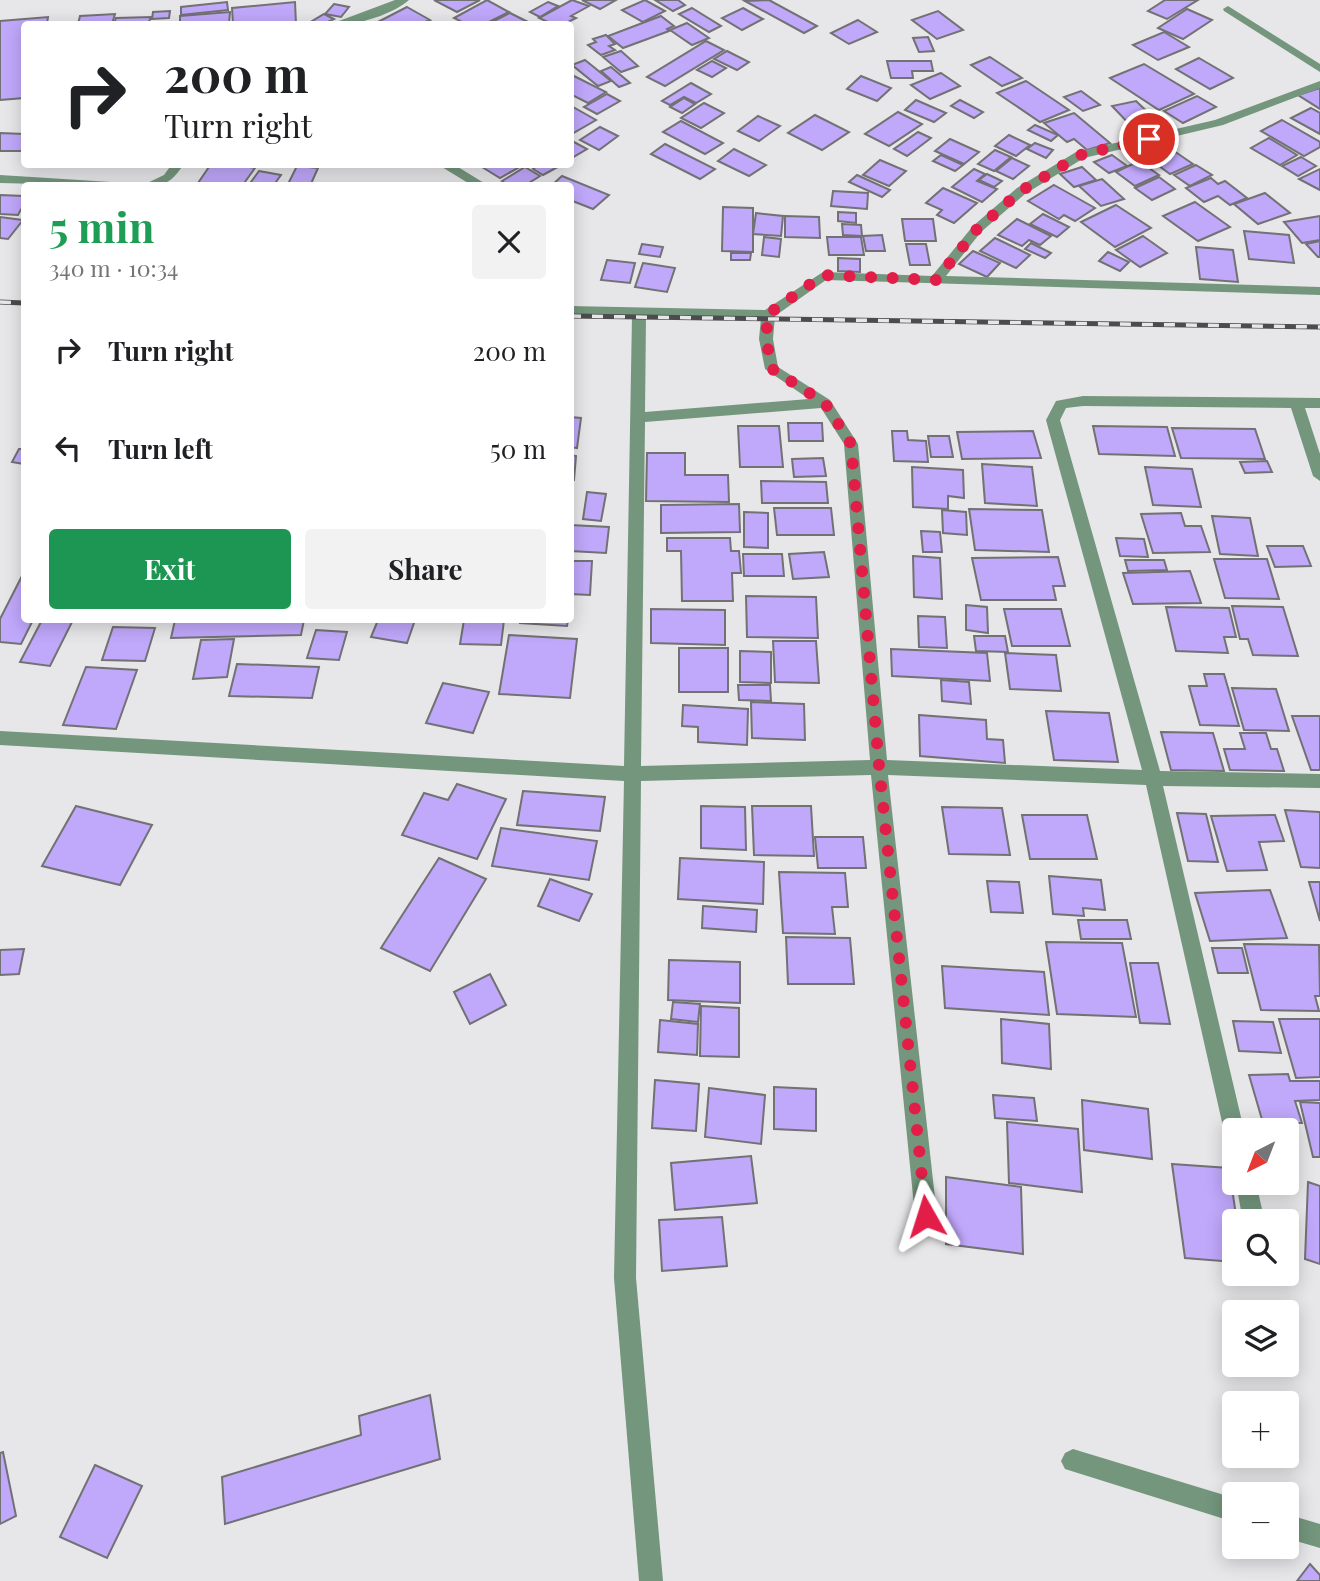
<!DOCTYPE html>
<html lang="en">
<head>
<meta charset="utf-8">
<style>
	body { margin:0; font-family:"Playfair Display",serif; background:#f2f2f2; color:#202124; height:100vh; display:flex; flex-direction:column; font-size:26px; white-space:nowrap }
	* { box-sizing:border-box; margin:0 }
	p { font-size:23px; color:#757577 }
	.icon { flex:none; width:38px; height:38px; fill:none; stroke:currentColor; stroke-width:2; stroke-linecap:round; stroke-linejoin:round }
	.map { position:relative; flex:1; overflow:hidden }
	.details { position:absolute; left:21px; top:182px; width:553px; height:441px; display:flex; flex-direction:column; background:#fff; border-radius:7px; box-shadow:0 4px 18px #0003 }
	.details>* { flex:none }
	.top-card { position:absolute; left:21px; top:21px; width:553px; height:147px; border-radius:7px; box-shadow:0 4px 18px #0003; background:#fff; color:#202124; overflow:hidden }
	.needle { width:46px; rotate:222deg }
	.controls { position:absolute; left:1222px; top:1118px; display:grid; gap:14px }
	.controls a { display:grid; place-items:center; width:77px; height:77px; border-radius:7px; background:#fff; box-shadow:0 4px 18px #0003; font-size:35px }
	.pin { position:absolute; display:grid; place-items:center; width:60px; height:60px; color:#fff; margin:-30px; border:4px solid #fff; border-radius:50%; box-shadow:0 2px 7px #0007 }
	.me { position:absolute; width:77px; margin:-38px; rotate:354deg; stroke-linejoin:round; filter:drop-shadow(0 0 5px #0008) }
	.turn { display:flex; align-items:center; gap:24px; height:147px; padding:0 28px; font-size:32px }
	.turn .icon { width:91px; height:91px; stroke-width:2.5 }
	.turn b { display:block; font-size:49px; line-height:60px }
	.round { display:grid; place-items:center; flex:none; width:74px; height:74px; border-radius:7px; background:#f2f2f2 }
	.summary { display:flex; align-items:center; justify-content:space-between; height:119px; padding:0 28px }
	h1 { font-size:42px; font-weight:700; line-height:52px; color:#1e9e55 }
	.action { display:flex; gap:14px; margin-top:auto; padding:14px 28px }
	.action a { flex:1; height:80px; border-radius:7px; background:#1d9653; color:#fff; font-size:28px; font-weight:700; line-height:80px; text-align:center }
	.action a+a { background:#f2f2f2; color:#202124 }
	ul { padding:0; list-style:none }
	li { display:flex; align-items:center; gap:21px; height:98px; padding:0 28px }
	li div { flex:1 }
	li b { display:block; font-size:26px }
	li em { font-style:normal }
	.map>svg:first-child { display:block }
	.building { fill:#c0a8fb; stroke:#727174; stroke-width:2 }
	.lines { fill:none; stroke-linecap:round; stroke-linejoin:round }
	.minor { fill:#74967d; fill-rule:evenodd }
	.rail-casing { stroke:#4c4c4d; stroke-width:5 }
	.rail { stroke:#e7e6e9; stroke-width:3.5; stroke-dasharray:11; stroke-linecap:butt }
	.route { stroke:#e11d48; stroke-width:12; stroke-dasharray:0 21.6 }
</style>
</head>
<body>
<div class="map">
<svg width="1320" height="1581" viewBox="0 0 1320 1581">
	<rect width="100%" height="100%" fill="#e7e6e9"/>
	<g class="building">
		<polygon points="434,0 480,0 457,12"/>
		<polygon points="487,0 509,12 485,24 466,24 454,18"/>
		<polygon points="572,0 589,6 571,16 576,18 564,24 552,24 539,18"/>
		<polygon points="582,0 616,0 600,9"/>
		<polygon points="645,0 665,11 643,22 622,10"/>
		<polygon points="655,0 678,0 685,5 673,11"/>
		<polygon points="769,0 817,26 804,33 745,1"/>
		<polygon points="1165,0 1198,0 1167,19 1148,11"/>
		<polygon points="227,2 228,10 181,15 181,7"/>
		<polygon points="295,2 296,24 233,24 232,8"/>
		<polygon points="548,2 558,6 540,17 530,12"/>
		<polygon points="334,4 349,7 341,17 325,14"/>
		<polygon points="407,7 430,20 420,24 374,24"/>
		<polygon points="692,8 721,26 709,32 679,14"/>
		<polygon points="743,8 763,19 742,30 722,18"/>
		<polygon points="1187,9 1212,20 1183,39 1158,28"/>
		<polygon points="170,11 169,18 152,19 153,12"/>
		<polygon points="938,11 963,30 937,39 912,20"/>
		<polygon points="230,12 229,24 180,24 180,16"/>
		<polygon points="510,13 532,24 488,24"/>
		<polygon points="115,14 112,24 78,24 80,16"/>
		<polygon points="324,14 334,19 324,24 309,23"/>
		<polygon points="661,16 674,26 667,29 669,31 623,48 608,36"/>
		<polygon points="48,17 47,24 24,24 24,98 0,100 0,21"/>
		<polygon points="151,17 148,24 114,24 116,18"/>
		<polygon points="858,20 877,32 849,44 831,33"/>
		<polygon points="687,23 709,38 692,45 670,30"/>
		<polygon points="1164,32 1189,47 1158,60 1133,45"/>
		<polygon points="606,35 615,44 609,46 615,50 601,55 588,45 596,42 593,39"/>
		<polygon points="928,37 934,51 919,52 913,38"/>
		<polygon points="706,41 724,50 665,86 647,77"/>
		<polygon points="621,51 638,66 621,72 603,57"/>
		<polygon points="727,51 749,62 737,70 714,59"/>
		<polygon points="990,57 1022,78 1002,86 971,65"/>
		<polygon points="1199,58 1233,78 1210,89 1176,69"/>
		<polygon points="585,60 611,81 598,86 572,65"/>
		<polygon points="712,61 726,68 712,77 697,70"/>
		<polygon points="887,61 931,61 933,71 912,71 913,78 891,78"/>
		<polygon points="1144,64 1194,94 1159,110 1110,78"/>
		<polygon points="611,67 630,83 619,87 601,71"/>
		<polygon points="941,73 960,86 930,99 911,85"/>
		<polygon points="570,74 606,92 588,103 570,94"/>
		<polygon points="861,76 891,88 877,101 847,89"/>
		<polygon points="1026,81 1069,110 1040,122 997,93"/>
		<polygon points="691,83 711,94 696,103 684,97 670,105 662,101"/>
		<polygon points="1320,88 1320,109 1298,95"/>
		<polygon points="1081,91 1100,105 1083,111 1064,97"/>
		<polygon points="607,94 620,101 597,114 584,107"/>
		<polygon points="1197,96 1216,107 1183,123 1164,111"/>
		<polygon points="684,98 695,104 682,113 670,107"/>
		<polygon points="916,100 946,113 934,122 905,110"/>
		<polygon points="960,100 983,112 974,118 951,106"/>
		<polygon points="1136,101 1157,121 1132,127 1112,106"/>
		<polygon points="704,103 724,113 701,128 681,118"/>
		<polygon points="573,107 596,120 570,135 570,109"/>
		<polygon points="1311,108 1320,113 1320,134 1291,118"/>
		<polygon points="898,112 922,124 889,146 865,134"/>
		<polygon points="1074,113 1110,143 1087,150 1074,139 1067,142 1044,123"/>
		<polygon points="815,115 849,132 822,150 788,133"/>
		<polygon points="758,116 780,126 759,141 738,131"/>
		<polygon points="1282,120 1320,142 1320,147 1304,156 1261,131"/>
		<polygon points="681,121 723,143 705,154 663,132"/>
		<polygon points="1035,125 1058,135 1051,141 1028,130"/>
		<polygon points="600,127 618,136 599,150 580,140"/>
		<polygon points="918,132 931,138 907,156 894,149"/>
		<polygon points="0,133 24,134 24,151 0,151"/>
		<polygon points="1009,135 1030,145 1016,156 995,146"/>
		<polygon points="1269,138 1297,155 1280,165 1251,148"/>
		<polygon points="950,139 979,152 964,164 935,151"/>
		<polygon points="574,142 587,149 570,159 570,144"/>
		<polygon points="1035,143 1053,150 1046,158 1027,149"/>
		<polygon points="665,144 715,169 700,179 651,154"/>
		<polygon points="734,149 766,165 749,176 718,161"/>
		<polygon points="995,150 1011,157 994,171 978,164"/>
		<polygon points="1174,151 1193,164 1170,174 1151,160"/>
		<polygon points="941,155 963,165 955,171 933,161"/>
		<polygon points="1112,155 1127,166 1109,173 1094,162"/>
		<polygon points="1301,157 1316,166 1298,176 1282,166"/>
		<polygon points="1012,158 1029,166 1013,179 996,171"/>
		<polygon points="880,160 906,171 889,186 863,175"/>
		<polygon points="1139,161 1159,175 1135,186 1116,172"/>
		<polygon points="211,164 234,164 255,168 242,186 196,186"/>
		<polygon points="486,164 525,164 500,178 482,167"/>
		<polygon points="540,164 563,164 543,175 533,169"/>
		<polygon points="1196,165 1212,175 1190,186 1174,175"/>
		<polygon points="297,166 318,168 310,186 287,186"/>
		<polygon points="525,167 540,176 524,186 509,186 502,181"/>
		<polygon points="1082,167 1096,180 1074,187 1060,174"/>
		<polygon points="974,169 985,174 977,181 997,189 982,202 952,187"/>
		<polygon points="1320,169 1320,190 1299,179"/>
		<polygon points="259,171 281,175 273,186 248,186"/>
		<polygon points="987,174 1002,181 994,187 979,180"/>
		<polygon points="857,175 890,190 882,197 849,182"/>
		<polygon points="562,176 609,195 593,209 570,200 570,186 551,186"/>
		<polygon points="1159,177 1175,189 1152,200 1135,188"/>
		<polygon points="1211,178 1218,184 1225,181 1247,198 1230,205 1218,196 1204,202 1186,188"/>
		<polygon points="1102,179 1124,199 1101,206 1079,186"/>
		<polygon points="1054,185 1095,208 1075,221 1064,215 1059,219 1028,201"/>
		<polygon points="943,188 977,203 954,223 937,215 942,210 926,203"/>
		<polygon points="833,191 868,193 867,209 831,206"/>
		<polygon points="1265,193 1290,213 1258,224 1234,204"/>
		<polygon points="0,195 24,196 24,204 18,215 0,214"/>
		<polygon points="1195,202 1230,227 1198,241 1163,216"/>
		<polygon points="1116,205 1151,228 1115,247 1081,222"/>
		<polygon points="723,207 753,208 753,252 722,251"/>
		<polygon points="838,212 856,213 856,223 838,221"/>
		<polygon points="756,213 783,216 781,236 753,234"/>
		<polygon points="1043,214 1069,227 1057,237 1030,224"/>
		<polygon points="785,216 819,217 820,238 785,237"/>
		<polygon points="1320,216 1320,240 1302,243 1284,222"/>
		<polygon points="0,217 23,220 8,239 0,238"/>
		<polygon points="902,219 933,219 936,241 905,241"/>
		<polygon points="1017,219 1051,236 1040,245 1029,240 1022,246 998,235"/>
		<polygon points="842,224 861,225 862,236 843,235"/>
		<polygon points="1244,231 1289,235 1294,263 1249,259"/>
		<polygon points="882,235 885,251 866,251 863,236"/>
		<polygon points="1143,236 1167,253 1140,267 1116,250"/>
		<polygon points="764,237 781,239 779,257 762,255"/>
		<polygon points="827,237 861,237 864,255 829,255"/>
		<polygon points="995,238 1030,255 1016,268 980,251"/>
		<polygon points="1320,241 1320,257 1318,257 1306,244"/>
		<polygon points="1031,243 1051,253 1045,258 1025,249"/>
		<polygon points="642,244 663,247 660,257 639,254"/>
		<polygon points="906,244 926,244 930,265 910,265"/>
		<polygon points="1196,247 1233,250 1238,282 1200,279"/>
		<polygon points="973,251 1000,263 987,277 959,264"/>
		<polygon points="1108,252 1129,262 1120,271 1099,261"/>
		<polygon points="731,253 751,253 750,260 731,260"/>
		<polygon points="838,258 860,259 860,272 838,271"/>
		<polygon points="607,260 635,263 630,283 601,280"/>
		<polygon points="643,263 675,268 667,292 635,287"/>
		<polygon points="570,417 581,418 577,448 570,447"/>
		<polygon points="788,423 822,423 823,441 789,441"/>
		<polygon points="738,426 779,426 783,467 740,467"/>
		<polygon points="1093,426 1167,427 1175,456 1099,454"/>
		<polygon points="1172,428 1255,429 1265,459 1181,458"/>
		<polygon points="892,431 907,431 908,440 926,441 928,462 894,461"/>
		<polygon points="1033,431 1041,458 962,459 957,432"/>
		<polygon points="928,436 949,436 953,457 931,457"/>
		<polygon points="19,449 24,449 24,464 12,462"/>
		<polygon points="647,453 685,453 685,475 728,475 729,502 646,501"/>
		<polygon points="570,455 576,456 574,480 570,480"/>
		<polygon points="823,458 826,476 794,477 792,459"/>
		<polygon points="1267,461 1272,472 1245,473 1240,462"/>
		<polygon points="982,464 1032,467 1037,506 985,503"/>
		<polygon points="912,467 963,470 964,498 948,496 948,509 913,507"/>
		<polygon points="1145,467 1192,469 1201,507 1153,505"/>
		<polygon points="761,481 826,482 828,503 762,503"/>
		<polygon points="587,492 606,494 601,521 583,519"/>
		<polygon points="739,504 740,532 661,533 661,505"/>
		<polygon points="774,508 831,508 834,535 777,535"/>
		<polygon points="969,509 1042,510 1049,552 975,550"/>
		<polygon points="942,510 966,512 967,535 943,533"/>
		<polygon points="744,512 768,513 768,548 744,547"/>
		<polygon points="1181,513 1185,526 1201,526 1210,552 1153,553 1141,514"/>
		<polygon points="1212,516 1250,518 1258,556 1220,554"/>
		<polygon points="570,525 609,527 606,553 570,551"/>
		<polygon points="921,531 940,532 942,552 923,552"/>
		<polygon points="667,538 730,538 731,551 739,551 741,573 732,573 733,601 682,601 681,551 667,551"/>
		<polygon points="1116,538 1144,539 1148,557 1120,556"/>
		<polygon points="1267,546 1303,546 1311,566 1275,567"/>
		<polygon points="824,552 829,577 793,579 789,554"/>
		<polygon points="743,554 782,554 784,576 744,576"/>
		<polygon points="913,556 940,558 942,599 914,597"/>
		<polygon points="1058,557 1065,586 1053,586 1056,600 981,600 972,558"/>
		<polygon points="1214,559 1267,559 1279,599 1225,598"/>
		<polygon points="1125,560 1164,560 1167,570 1128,571"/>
		<polygon points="570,561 592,561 590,595 570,594"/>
		<polygon points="1190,571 1201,603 1133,604 1123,573"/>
		<polygon points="24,572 24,620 33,620 21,644 0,642 0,619"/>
		<polygon points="746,596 816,597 818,638 747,637"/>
		<polygon points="966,605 987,607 988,633 966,630"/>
		<polygon points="1232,606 1283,607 1298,656 1253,655 1248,639 1240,639"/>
		<polygon points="1166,607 1229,608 1236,637 1224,637 1228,653 1176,651"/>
		<polygon points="651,609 725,610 725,645 651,643"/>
		<polygon points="1004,609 1061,609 1070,646 1012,646"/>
		<polygon points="918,616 945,617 947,648 919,647"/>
		<polygon points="42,620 73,620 50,666 20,662"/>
		<polygon points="175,620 304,620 301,635 171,638"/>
		<polygon points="378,620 415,620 407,643 371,637"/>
		<polygon points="464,620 504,620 501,645 460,644"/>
		<polygon points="520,620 568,620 567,626 520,623"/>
		<polygon points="113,627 155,628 145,661 102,660"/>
		<polygon points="316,630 347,632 339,660 307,658"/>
		<polygon points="509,635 577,639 570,698 499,694"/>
		<polygon points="974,636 1005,636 1008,652 976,651"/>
		<polygon points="234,639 227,677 193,679 201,640"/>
		<polygon points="773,641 816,641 819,683 775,682"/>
		<rect x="679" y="648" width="49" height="44"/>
		<polygon points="891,649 987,653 990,681 892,676"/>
		<polygon points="740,651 771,652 771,683 740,682"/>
		<polygon points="1005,653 1056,655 1061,691 1010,689"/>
		<polygon points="237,664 319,667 312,698 229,696"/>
		<polygon points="86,667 137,670 116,729 63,725"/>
		<polygon points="1204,674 1224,674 1239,726 1200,725 1189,686 1207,686"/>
		<polygon points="941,680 969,682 971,704 942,701"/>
		<polygon points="443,683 489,692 473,733 426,723"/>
		<polygon points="738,685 770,685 771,701 739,700"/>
		<polygon points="1232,688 1276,689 1289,731 1244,730"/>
		<polygon points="751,702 804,704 805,740 752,738"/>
		<polygon points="683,705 748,709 747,745 698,742 698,727 682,726"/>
		<polygon points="1046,711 1109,713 1118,762 1054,760"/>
		<polygon points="919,715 986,720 987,739 1003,740 1005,763 920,756"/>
		<polygon points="1292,716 1320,716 1320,770 1311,770"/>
		<polygon points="1161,732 1213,733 1224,771 1171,770"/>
		<polygon points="1240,733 1266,733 1271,749 1277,749 1284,771 1230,770 1224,749 1245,749"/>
		<polygon points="457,784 506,799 477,859 402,835 424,793 448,800"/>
		<polygon points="523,791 605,797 600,831 517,825"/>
		<polygon points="76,806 152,825 120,885 42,866"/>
		<polygon points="701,806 745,807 746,850 701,848"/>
		<polygon points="752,806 811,806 814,856 754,855"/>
		<polygon points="942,807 1002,808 1010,855 949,854"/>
		<polygon points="1285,810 1320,812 1320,868 1301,867"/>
		<polygon points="1177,813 1206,814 1218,862 1188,861"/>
		<polygon points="1022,815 1087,815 1097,859 1030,859"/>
		<polygon points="1275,815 1284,841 1259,842 1267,870 1227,871 1211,816"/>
		<polygon points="501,828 597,841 589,880 492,866"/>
		<polygon points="815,837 863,837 866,868 818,868"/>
		<polygon points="439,858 486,879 430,971 381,948"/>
		<polygon points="680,858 764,862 763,904 678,899"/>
		<polygon points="779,872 845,873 848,907 832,907 835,934 783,933"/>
		<polygon points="1049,876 1101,880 1105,910 1083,908 1084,916 1053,914"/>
		<polygon points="550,879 592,894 579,921 538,906"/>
		<polygon points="987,881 1019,882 1023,913 991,912"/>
		<polygon points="1309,882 1320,882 1320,921"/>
		<polygon points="1270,890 1287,938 1210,941 1195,893"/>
		<polygon points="703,906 757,910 756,932 702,928"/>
		<polygon points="1078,920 1127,920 1131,939 1081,939"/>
		<polygon points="786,937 850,938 854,984 788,984"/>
		<polygon points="1046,942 1122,943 1136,1017 1057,1014"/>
		<polygon points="1244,944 1319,945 1320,996 1315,996 1319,1011 1261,1010"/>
		<polygon points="1212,948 1242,948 1248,973 1218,973"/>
		<polygon points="24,949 19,974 0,975 0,950"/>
		<polygon points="669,960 740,962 740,1003 668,1000"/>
		<polygon points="1130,963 1158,963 1170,1024 1140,1023"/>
		<polygon points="942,966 1044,972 1049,1015 945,1008"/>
		<polygon points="490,974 506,1005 470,1024 454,992"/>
		<polygon points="673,1002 700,1004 698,1022 671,1019"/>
		<polygon points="701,1006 739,1008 739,1057 700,1056"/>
		<polygon points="1001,1019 1049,1024 1051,1069 1002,1063"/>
		<polygon points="1279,1019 1320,1019 1320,1077 1296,1078"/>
		<polygon points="660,1020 698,1024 697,1055 658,1052"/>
		<polygon points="1233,1021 1273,1022 1281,1053 1239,1051"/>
		<polygon points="1288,1074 1290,1081 1320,1081 1320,1100 1295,1101 1302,1123 1263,1123 1249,1075"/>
		<polygon points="655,1080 699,1084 696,1131 652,1128"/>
		<polygon points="774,1087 816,1089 816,1131 774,1129"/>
		<polygon points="709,1088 765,1095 761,1144 705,1137"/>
		<polygon points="993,1095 1034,1098 1037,1121 995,1118"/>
		<polygon points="1082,1100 1148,1109 1152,1159 1084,1150"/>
		<polygon points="1300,1102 1320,1103 1320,1157 1313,1157"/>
		<polygon points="1007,1122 1078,1129 1082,1192 1009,1183"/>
		<polygon points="751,1156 757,1203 675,1210 671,1163"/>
		<polygon points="1172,1164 1229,1168 1237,1222 1234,1222 1234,1262 1185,1258"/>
		<polygon points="946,1177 1021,1187 1023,1254 946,1244"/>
		<polygon points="1308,1182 1320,1186 1320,1264 1305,1259"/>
		<polygon points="722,1217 727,1266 662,1271 659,1220"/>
		<polygon points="430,1395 440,1459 225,1524 222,1477 361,1435 359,1416"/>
		<polygon points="3,1452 16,1516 0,1524 0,1453"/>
		<polygon points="95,1465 142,1486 107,1558 60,1537"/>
		<polygon points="1310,1564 1320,1575 1320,1581 1297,1581"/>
	</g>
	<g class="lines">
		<g class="minor">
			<path d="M395,0h14c-19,16 -54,26 -78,24z"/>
			<polygon points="1228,6 1320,64 1320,72 1224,11 1223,9"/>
			<path d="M1320,81v7l-97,37 -139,33 -59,36 -44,38 -35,44 374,11v8l-494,-15 -51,36 -2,23 5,28 52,33 28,44 29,316 255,10 -96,-350 10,-19 27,-5 237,2v10h-15l15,46v27l-7,-5 -22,-68 -208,-2 -17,2 -6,12 100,351 160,3v14l-157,-2 81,344h-10v11l-7,-3 -3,-7 -78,-346 -258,-10 49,441 -4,7 -7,4 -7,-4 -4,-7 -44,-441 -230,6 -5,497 27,303h-24l-25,-303 10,-497 -624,-36v-14l624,35 8,-450 -62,-2v-8l195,4 58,-38 109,4 41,-50 44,-38 59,-36 139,-32zM646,316l115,2 -2,21 6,30 44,30 -164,13zM821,408l23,36 26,316 -229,6 4,-344z"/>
			<path d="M172,164h12c-14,20 -19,22 -43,22l23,-11z"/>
			<polygon points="437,164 453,164 489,186 473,186"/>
			<polygon points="0,175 111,182 117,186 0,183"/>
			<polygon points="1236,1183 1256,1183 1265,1222 1243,1222"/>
			<polygon points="1073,1449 1234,1498 1234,1522 1065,1469 1061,1461 1065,1453"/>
			<polygon points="1286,1514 1320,1524 1320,1548 1286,1538"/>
		</g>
		<defs>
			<g id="rail">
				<polyline points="0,302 24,303"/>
				<polyline points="570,316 1320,327"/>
			</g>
		</defs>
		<use href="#rail" class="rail-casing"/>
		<use href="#rail" class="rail"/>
	</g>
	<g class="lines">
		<polyline class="route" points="926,1216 879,766 851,444 825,403 772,369 766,339 768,314 823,275 936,280 977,229 1021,191 1080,155 1149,139"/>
	</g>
</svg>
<div class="controls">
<a><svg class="needle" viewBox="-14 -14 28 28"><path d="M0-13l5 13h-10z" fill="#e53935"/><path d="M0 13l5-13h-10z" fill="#757577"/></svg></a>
<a><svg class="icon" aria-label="search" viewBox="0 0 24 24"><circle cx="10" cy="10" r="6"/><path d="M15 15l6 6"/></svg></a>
<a><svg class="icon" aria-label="layers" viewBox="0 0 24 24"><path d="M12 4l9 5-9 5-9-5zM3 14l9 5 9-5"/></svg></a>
<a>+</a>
<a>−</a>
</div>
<div class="pin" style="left:1149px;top:139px;background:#d93025"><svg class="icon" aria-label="arrive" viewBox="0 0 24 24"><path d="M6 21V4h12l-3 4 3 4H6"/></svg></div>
<svg class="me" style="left:926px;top:1216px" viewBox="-20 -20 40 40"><path d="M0-17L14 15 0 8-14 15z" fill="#e11d48" stroke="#fff" stroke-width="4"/></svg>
<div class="top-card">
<div class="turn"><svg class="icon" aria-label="right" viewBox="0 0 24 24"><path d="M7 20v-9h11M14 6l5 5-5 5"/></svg><div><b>200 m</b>Turn right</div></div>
</div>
<section class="details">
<div class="summary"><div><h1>5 min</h1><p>340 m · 10:34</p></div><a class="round"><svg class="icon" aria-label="close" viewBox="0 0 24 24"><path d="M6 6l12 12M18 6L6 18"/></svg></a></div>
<ul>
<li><svg class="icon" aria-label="right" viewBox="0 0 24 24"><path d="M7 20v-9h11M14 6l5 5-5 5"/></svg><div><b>Turn right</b></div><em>200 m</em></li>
<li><svg class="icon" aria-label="left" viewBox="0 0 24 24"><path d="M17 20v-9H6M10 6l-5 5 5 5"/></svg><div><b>Turn left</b></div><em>50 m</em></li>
</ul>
<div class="action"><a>Exit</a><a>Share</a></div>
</section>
</div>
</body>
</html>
